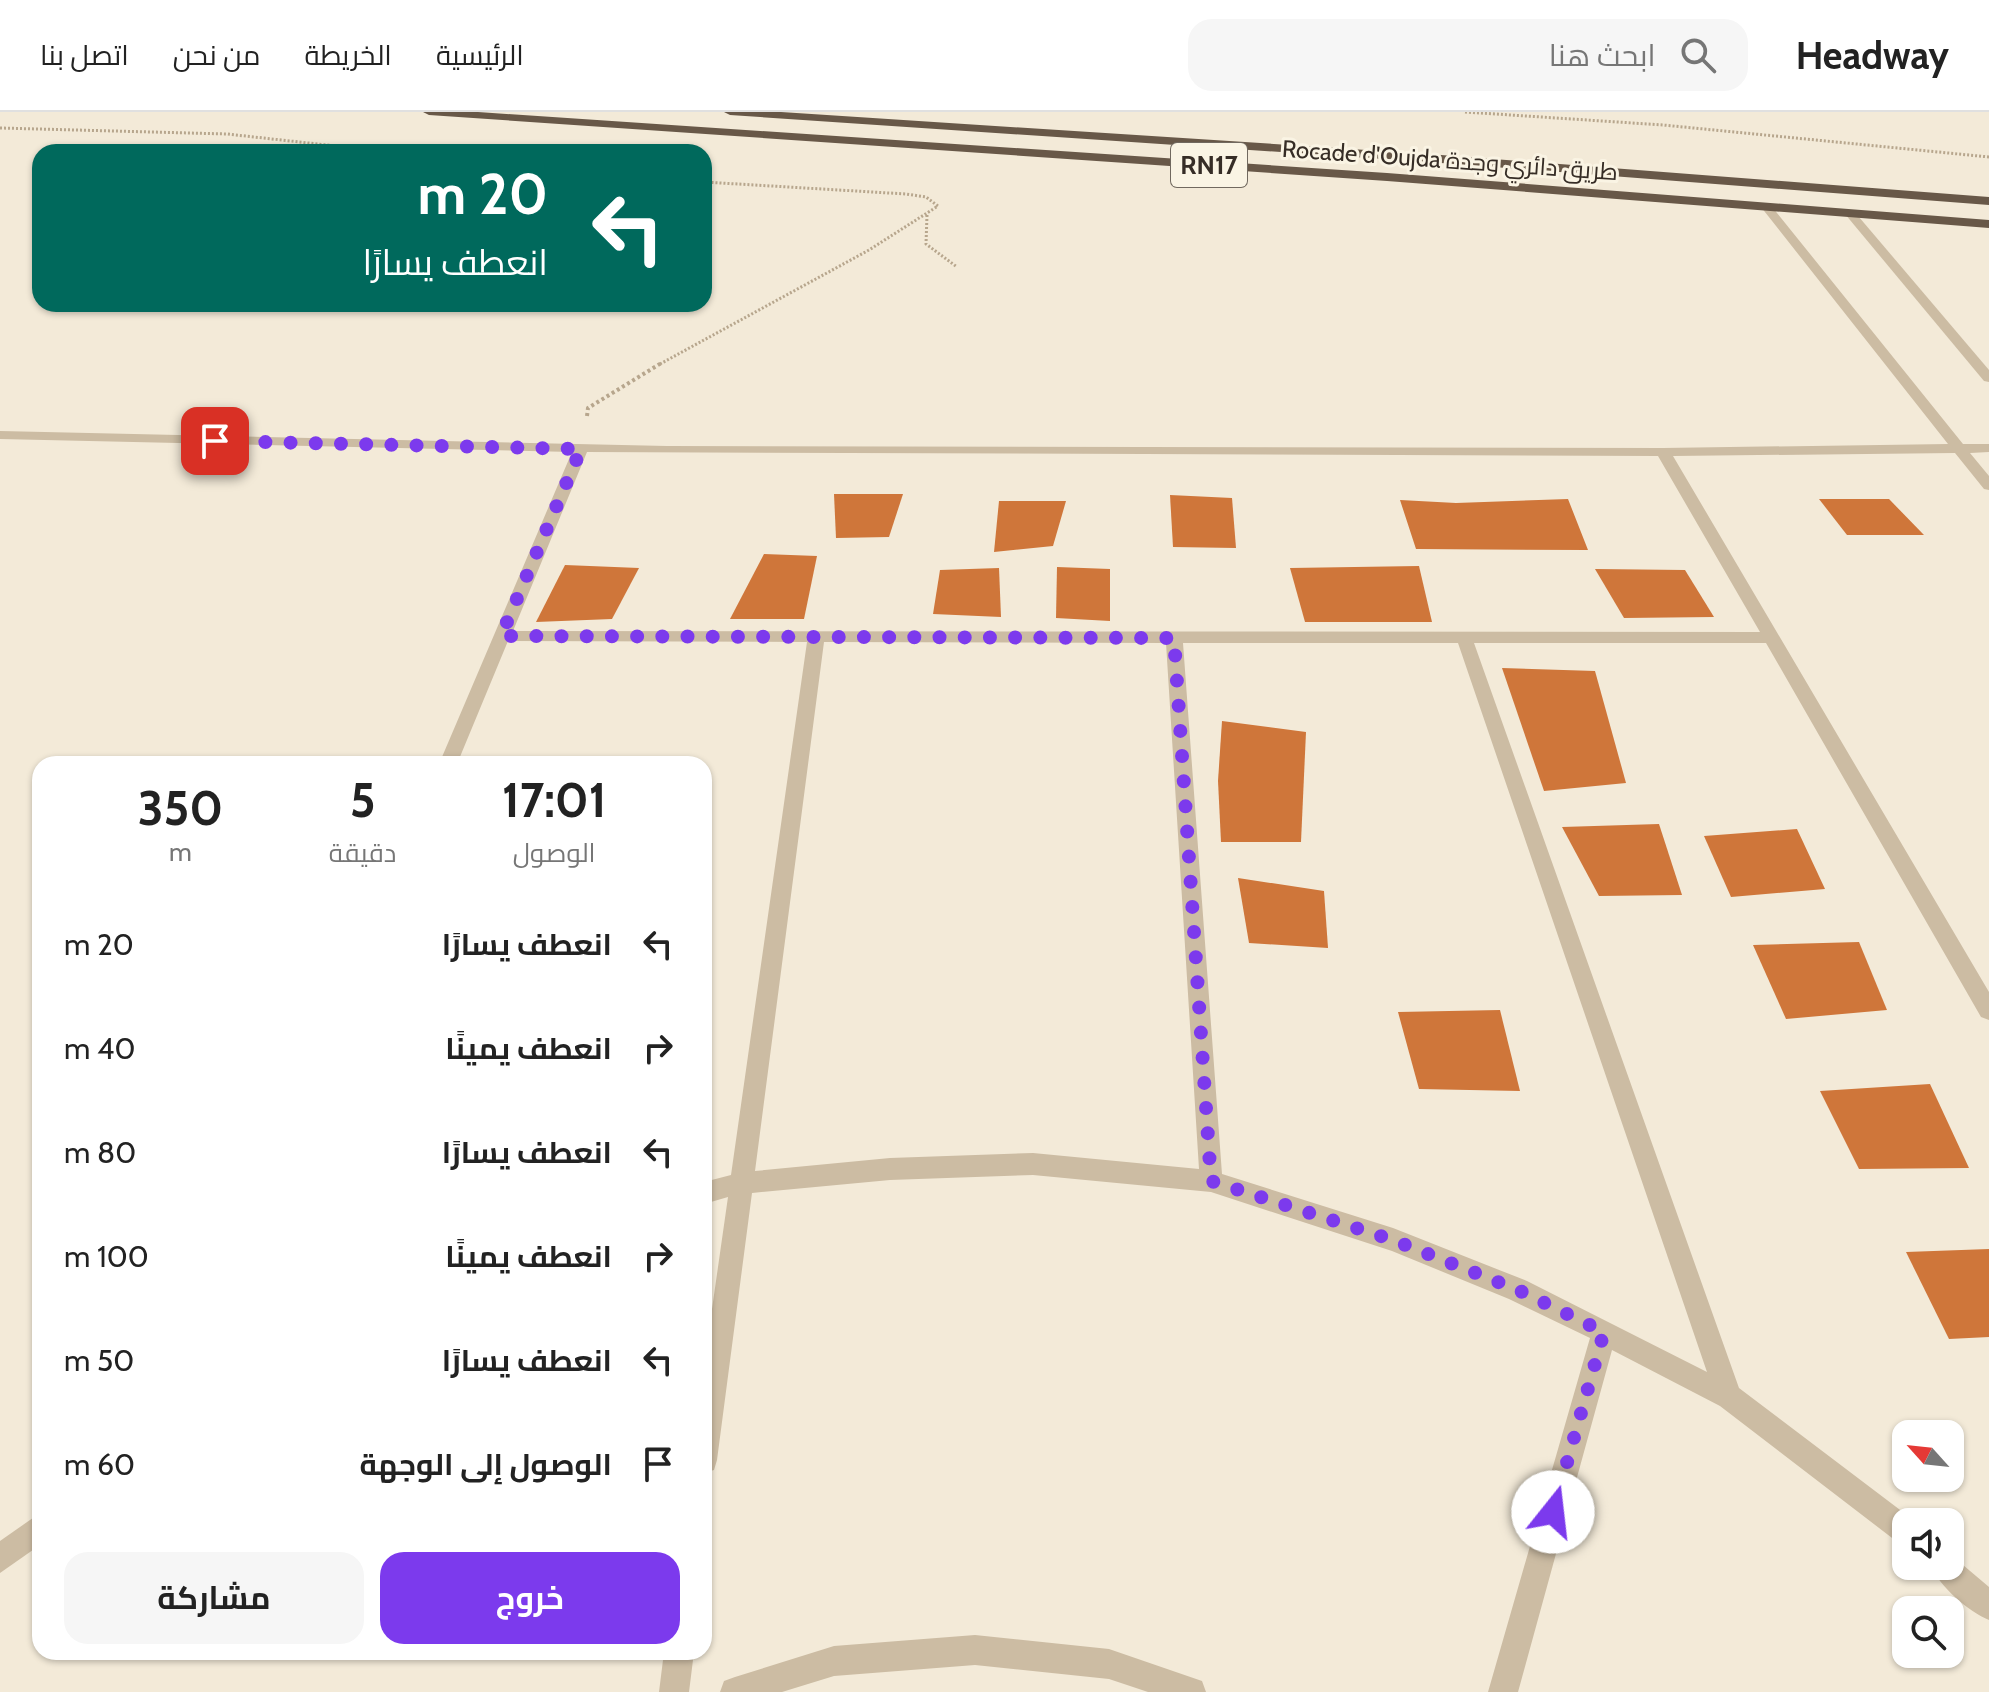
<!DOCTYPE html>
<html lang="ar">
<head>
<meta charset="utf-8">
<style>
	body { margin:0; font-family:Cabin,Cairo,sans-serif; background:#f6f6f6; color:#222; direction:rtl; height:100vh; display:flex; flex-direction:column; font-size:30px; white-space:nowrap }
	* { box-sizing:border-box; margin:0 }
	p { font-size:26px; color:#767676 }
	.icon { flex:none; width:44px; height:44px; fill:none; stroke:currentColor; stroke-width:2; stroke-linecap:round; stroke-linejoin:round }
	.map { position:relative; flex:1; overflow:hidden; direction:ltr }
	.sheet { position:absolute; left:32px; top:644px; width:680px; height:904px; display:flex; flex-direction:column; background:#fff; border-radius:24px; box-shadow:0 2px 6px #0004; direction:rtl }
	.sheet>* { flex:none }
	.guide { position:absolute; left:32px; top:32px; width:680px; height:168px; border-radius:24px; box-shadow:0 2px 6px #0004; direction:rtl; background:#00695c; color:#fff; overflow:hidden }
	.needle { width:52px; rotate:297deg }
	.tools { position:absolute; left:1892px; top:1308px; display:grid; gap:16px }
	.tools a { display:grid; place-items:center; width:72px; height:72px; border-radius:16px; background:#fff; box-shadow:0 2px 6px #0004; font-size:40px }
	.pin { position:absolute; display:grid; place-items:center; width:68px; height:68px; color:#fff; margin:-34px; border-radius:16px; box-shadow:0 4px 12px #0006 }
	.me { position:absolute; width:88px; margin:-44px; rotate:16deg; stroke-linejoin:round; filter:drop-shadow(0 0 6px #0008) }
	.turn { display:flex; align-items:center; gap:28px; height:168px; padding:0 32px; font-size:36px }
	.turn .icon { width:104px; height:104px; stroke-width:2.5 }
	.turn b { display:block; font-size:56px; line-height:68px }
	.eta { display:flex; justify-content:space-evenly; align-items:center; height:136px; text-align:center }
	.eta b { font-size:48px; font-weight:700; line-height:56px }
	.primary-button { display:flex; gap:16px; margin-top:auto; padding:16px 32px }
	.primary-button a { flex:1; height:92px; border-radius:24px; background:#7c3aed; color:#fff; font-size:32px; font-weight:700; line-height:92px; text-align:center }
	.primary-button a+a { background:#f6f6f6; color:#222 }
	ul { padding:0; list-style:none }
	li { display:flex; align-items:center; gap:24px; height:104px; padding:0 32px }
	li div { flex:1 }
	li b { display:block; font-size:30px }
	li em { font-style:normal }
	header { display:flex; align-items:center; gap:48px; box-sizing:border-box; height:112px; padding:0 40px; background:#fff; border-bottom:2px solid #e0e0e0 }
	header strong { font-size:38px }
	nav { display:flex; gap:44px; margin-inline-start:auto; font-size:28px }
	.search { width:560px; height:72px; background:#f6f6f6; display:flex; align-items:center; gap:20px; box-sizing:border-box; padding:0 28px; border-radius:24px; color:#767676; font-size:30px }
	.map>svg:first-child { display:block }
	.building { fill:#cf763a }
	.lines { fill:none; stroke-linecap:round; stroke-linejoin:round }
	.path-far1 { stroke:#b7a68d; stroke-width:3; stroke-dasharray:2 2; stroke-linecap:butt }
	.path { stroke:#b7a68d; stroke-width:4; stroke-dasharray:3 3; stroke-linecap:butt }
	.minor { fill:#ccbca3; fill-rule:evenodd }
	.trunk { fill:#685848; fill-rule:evenodd }
	.route { stroke:#7c3aed; stroke-width:14; stroke-dasharray:0 25.2 }
	.labels { text-anchor:middle; dominant-baseline:central; stroke-width:6; stroke-linejoin:round; paint-order:stroke }
	.far-street-label { font-size:24px; fill:#362d26; stroke:#faf4e4 }
	.shield { fill:#faf4e4; stroke:#71695f; stroke-width:2 }
	.shield-label { font-size:26px; font-weight:bold; fill:#362d26 }
</style>
</head>
<body>
<header>
<strong>Headway</strong>
<div class="search"><svg class="icon" aria-label="search" viewBox="0 0 24 24"><circle cx="10" cy="10" r="6"/><path d="M15 15l6 6"/></svg>ابحث هنا</div>
<nav><a>الرئيسية</a><a>الخريطة</a><a>من نحن</a><a>اتصل بنا</a></nav>
</header>
<div class="map">
<svg width="1989" height="1580" viewBox="0 0 1989 1580">
	<rect width="100%" height="100%" fill="#f3ead8"/>
	<g class="building">
		<polygon points="834,382 903,382 889,425 836,426"/>
		<polygon points="1170,383 1232,386 1236,436 1173,435"/>
		<polygon points="1568,387 1588,438 1416,437 1400,388 1456,391"/>
		<polygon points="1819,387 1889,387 1924,423 1847,423"/>
		<polygon points="999,389 1066,389 1053,434 994,440"/>
		<polygon points="764,442 817,444 804,507 730,507"/>
		<polygon points="565,453 639,456 612,507 536,510"/>
		<polygon points="1419,454 1432,510 1305,510 1290,456"/>
		<polygon points="1057,455 1110,457 1110,509 1056,506"/>
		<polygon points="999,456 1001,505 933,502 940,458"/>
		<polygon points="1595,457 1685,458 1714,505 1624,506"/>
		<polygon points="1502,556 1595,559 1626,671 1544,679"/>
		<polygon points="1222,609 1306,620 1301,730 1221,730 1218,669"/>
		<polygon points="1659,712 1682,783 1599,784 1562,715"/>
		<polygon points="1797,717 1825,777 1731,785 1704,724"/>
		<polygon points="1238,766 1324,779 1328,836 1249,831"/>
		<polygon points="1859,830 1887,898 1786,907 1753,833"/>
		<polygon points="1500,898 1520,979 1419,977 1398,900"/>
		<polygon points="1930,972 1969,1056 1859,1057 1820,979"/>
		<polygon points="1989,1137 1989,1225 1949,1227 1906,1140"/>
	</g>
	<g class="lines">
		<g class="path-far1">
			<polyline points="1465,0 1663,13 1989,45"/>
			<polyline points="0,16 227,22 390,40"/>
			<polyline points="927,103 926,132 957,155"/>
			<polyline points="660,252 869,138 938,94 926,85 906,82 704,70"/>
		</g>
		<polyline class="path" points="587,304 588,296 663,250"/>
		<g class="minor">
			<path d="M1761,91h8l194,241h26v8l-19,1 19,23v14l-5,-1 -29,-36 -282,3 316,536v28l-8,-3 -215,-374h-292l265,745 177,134h-10v23l-10,-4 -176,-135 -108,-56 -94,342h-30l102,-354 -81,-39 -117,-48 -181,-59 -178,-17 -143,5 -138,13 -35,267 -3,10 -10,3v-108l24,-168 -24,7v-22l27,-7 76,-533 -299,-1 -51,123h-18l133,-312 -572,-13v-8l667,15 996,2 285,-4 -187,-237zM587,340l1071,4 102,176 -1247,-1zM824,530l342,1 33,526 -166,-16 -143,5 -135,13zM1183,531h275l249,729 -180,-91 -134,-53 -171,-54z"/>
			<polygon points="1845,98 1853,98 1989,258 1989,270 1984,269 1845,102"/>
			<polygon points="40,1401 40,1433 0,1461 0,1429"/>
			<path d="M1950,1442l39,33v33c-20,-8 -50,-34 -58,-54h19z"/>
			<polygon points="975,1523 1109,1537 1202,1569 1206,1580 1148,1580 1109,1567 975,1553 834,1564 782,1580 720,1580 724,1569 735,1565 834,1534"/>
			<polygon points="664,1540 694,1540 689,1580 659,1580"/>
		</g>
		<g class="trunk">
			<polygon points="423,0 478,0 1387,61 1989,108 1989,116 1387,69 429,3"/>
			<polygon points="724,0 781,0 1428,42 1989,85 1989,93 1428,50 730,3"/>
		</g>
	</g>
	<g class="lines">
		<polyline class="route" points="215,329 581,337 501,524 1174,526 1211,1069 1393,1128 1518,1178 1604,1220 1553,1400"/>
	</g>
	<g class="labels">
		<g class="far-street-label">
			<text transform="translate(1450 48) rotate(4)">Rocade d'Oujda طريق دائري وجدة</text>
		</g>
		<rect class="shield" x="1171" y="31" width="76" height="44" rx="6"/>
		<g class="shield-label">
			<text x="1209" y="53">RN17</text>
		</g>
	</g>
</svg>
<div class="tools">
<a><svg class="needle" viewBox="-14 -14 28 28"><path d="M0-13l5 13h-10z" fill="#e53935"/><path d="M0 13l5-13h-10z" fill="#767676"/></svg></a>
<a><svg class="icon" aria-label="sound" viewBox="0 0 24 24"><path d="M4 9h4l5-4v14l-5-4H4zM17 9q2 3 0 6"/></svg></a>
<a><svg class="icon" aria-label="search" viewBox="0 0 24 24"><circle cx="10" cy="10" r="6"/><path d="M15 15l6 6"/></svg></a>
</div>
<div class="pin" style="left:215px;top:329px;background:#d93025"><svg class="icon" aria-label="arrive" viewBox="0 0 24 24"><path d="M6 21V4h12l-3 4 3 4H6"/></svg></div>
<svg class="me" style="left:1553px;top:1400px" viewBox="-20 -20 40 40"><circle r="19" fill="#fff"/><path d="M0-13L10 11 0 6-10 11z" fill="#7c3aed"/></svg>
<div class="guide">
<div class="turn"><svg class="icon" aria-label="left" viewBox="0 0 24 24"><path d="M17 20v-9H6M10 6l-5 5 5 5"/></svg><div><b>20 m</b>انعطف يسارًا</div></div>
</div>
<section class="sheet">
<div class="eta">
<div><b>17:01</b><p>الوصول</p></div>
<div><b>5</b><p>دقيقة</p></div>
<div><b>350</b><p>m</p></div>
</div>
<ul>
<li><svg class="icon" aria-label="left" viewBox="0 0 24 24"><path d="M17 20v-9H6M10 6l-5 5 5 5"/></svg><div><b>انعطف يسارًا</b></div><em>20 m</em></li>
<li><svg class="icon" aria-label="right" viewBox="0 0 24 24"><path d="M7 20v-9h11M14 6l5 5-5 5"/></svg><div><b>انعطف يمينًا</b></div><em>40 m</em></li>
<li><svg class="icon" aria-label="left" viewBox="0 0 24 24"><path d="M17 20v-9H6M10 6l-5 5 5 5"/></svg><div><b>انعطف يسارًا</b></div><em>80 m</em></li>
<li><svg class="icon" aria-label="right" viewBox="0 0 24 24"><path d="M7 20v-9h11M14 6l5 5-5 5"/></svg><div><b>انعطف يمينًا</b></div><em>100 m</em></li>
<li><svg class="icon" aria-label="left" viewBox="0 0 24 24"><path d="M17 20v-9H6M10 6l-5 5 5 5"/></svg><div><b>انعطف يسارًا</b></div><em>50 m</em></li>
<li><svg class="icon" aria-label="arrive" viewBox="0 0 24 24"><path d="M6 21V4h12l-3 4 3 4H6"/></svg><div><b>الوصول إلى الوجهة</b></div><em>60 m</em></li>
</ul>
<div class="primary-button"><a>خروج</a><a>مشاركة</a></div>
</section>
</div>
</body>
</html>
